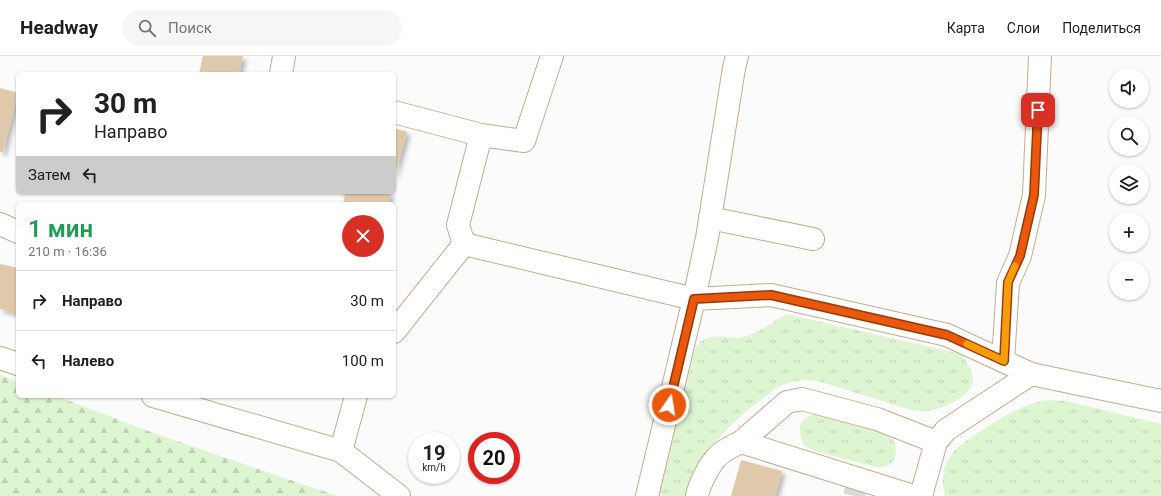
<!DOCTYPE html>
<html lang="ru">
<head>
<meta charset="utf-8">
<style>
	body { margin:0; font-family:Roboto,sans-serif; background:#f6f6f6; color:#202124; height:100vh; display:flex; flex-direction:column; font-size:15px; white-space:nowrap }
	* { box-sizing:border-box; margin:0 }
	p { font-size:13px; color:#757577 }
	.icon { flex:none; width:22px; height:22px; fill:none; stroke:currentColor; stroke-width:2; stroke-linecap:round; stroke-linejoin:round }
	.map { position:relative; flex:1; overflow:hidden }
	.panel { position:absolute; left:16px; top:146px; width:380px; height:196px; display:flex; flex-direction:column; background:#fff; border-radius:6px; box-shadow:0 1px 3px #0004 }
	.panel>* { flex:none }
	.hud { position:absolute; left:16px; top:16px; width:380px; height:122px; border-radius:6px; box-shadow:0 1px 3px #0004; background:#fff; color:#202124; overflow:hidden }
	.fabs { position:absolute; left:1109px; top:12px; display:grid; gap:8px }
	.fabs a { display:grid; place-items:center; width:40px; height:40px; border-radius:50%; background:#fff; box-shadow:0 1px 3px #0004; font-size:20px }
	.speed { position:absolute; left:408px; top:376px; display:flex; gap:8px; font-size:20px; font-weight:700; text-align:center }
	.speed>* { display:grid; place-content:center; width:52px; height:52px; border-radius:50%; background:#fff; box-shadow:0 1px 3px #0004; line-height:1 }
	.speed small { font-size:10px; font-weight:400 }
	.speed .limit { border:6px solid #d22; background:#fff; color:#111 }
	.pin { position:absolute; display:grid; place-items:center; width:34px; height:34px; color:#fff; margin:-17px; border-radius:8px; box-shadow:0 2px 6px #0006 }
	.me { position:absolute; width:44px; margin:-22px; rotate:13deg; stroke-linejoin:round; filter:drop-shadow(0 0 3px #0008) }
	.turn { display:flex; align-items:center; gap:14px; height:84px; padding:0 12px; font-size:18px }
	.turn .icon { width:52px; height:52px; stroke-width:2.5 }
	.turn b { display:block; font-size:28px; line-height:34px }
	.then { display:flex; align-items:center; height:38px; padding:0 12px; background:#0003; gap:8px; font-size:15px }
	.round { display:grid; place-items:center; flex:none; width:42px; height:42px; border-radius:21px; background:#f6f6f6 }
	.head { display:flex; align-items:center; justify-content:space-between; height:68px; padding:0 12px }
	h1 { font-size:24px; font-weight:600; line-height:30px; color:#1e9e55 }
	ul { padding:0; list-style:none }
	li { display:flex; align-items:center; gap:12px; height:60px; padding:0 12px; border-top:1px solid #e0e0e0 }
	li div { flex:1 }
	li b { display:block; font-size:15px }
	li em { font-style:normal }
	header { display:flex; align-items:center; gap:24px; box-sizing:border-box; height:56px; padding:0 20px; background:#fff; border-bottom:1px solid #e0e0e0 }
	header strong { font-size:19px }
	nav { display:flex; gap:22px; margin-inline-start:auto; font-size:14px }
	.search { width:280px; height:36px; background:#f6f6f6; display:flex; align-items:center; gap:10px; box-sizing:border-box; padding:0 14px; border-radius:22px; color:#757577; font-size:15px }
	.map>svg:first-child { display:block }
	.grass { fill:url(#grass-tufts) }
	.forest { fill:url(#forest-firs) }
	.building { fill:#e0c9ab; filter:url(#shadow) }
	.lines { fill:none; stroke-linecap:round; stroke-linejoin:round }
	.minor-tunnel { stroke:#dad9d7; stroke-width:22; stroke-dasharray:22 11; stroke-linecap:butt }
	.minor-casing { stroke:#c3ad8f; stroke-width:24 }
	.minor { stroke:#fff; stroke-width:22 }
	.route-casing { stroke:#983908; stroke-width:10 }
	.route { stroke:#ea580c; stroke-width:7 }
	.slow { stroke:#f59e0b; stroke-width:7 }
</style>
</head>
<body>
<header>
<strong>Headway</strong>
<div class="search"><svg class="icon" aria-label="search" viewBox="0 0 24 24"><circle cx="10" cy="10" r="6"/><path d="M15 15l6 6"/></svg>Поиск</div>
<nav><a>Карта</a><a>Слои</a><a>Поделиться</a></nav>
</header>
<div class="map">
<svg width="1161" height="440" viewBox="0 0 1161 440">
	<defs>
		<pattern id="grass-tufts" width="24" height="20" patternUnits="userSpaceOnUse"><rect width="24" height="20" fill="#def5d2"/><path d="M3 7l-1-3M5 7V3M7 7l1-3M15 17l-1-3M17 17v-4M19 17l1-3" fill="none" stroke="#bed1b3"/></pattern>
		<pattern id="forest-firs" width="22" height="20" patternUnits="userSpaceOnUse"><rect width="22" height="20" fill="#def5d2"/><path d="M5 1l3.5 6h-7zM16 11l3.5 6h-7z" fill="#bed1b3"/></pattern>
		<filter id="shadow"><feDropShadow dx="3.5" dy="3.5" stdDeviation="2" flood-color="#0004"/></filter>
	</defs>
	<rect width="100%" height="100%" fill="#fbfbfb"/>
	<g class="grass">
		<path d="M786,258l175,40c5,7 12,16 12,26 0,16 -32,30 -47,31 -5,1 -10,-1 -15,-1l-93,-29c-16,-2 -28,0 -42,7 -21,17 -49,36 -63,59l-13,49h-42l30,-131c9,-24 13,-30 40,-28 5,0 10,2 15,0 16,-4 30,-15 43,-23z"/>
		<path d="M1047,344l19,1 95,23v72h-216c-5,-18 -1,-36 13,-49 28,-19 55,-41 89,-47z"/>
		<path d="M815,357l72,19 8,11 1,10 -2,7 -5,5 -10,3 -61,-16c-4,-2 -11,-4 -15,-8 -1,-1 -1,-5 -2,-6 -4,-15 2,-20 14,-25z"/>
	</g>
	<polygon class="forest" points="0,319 18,326 18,340 56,340 151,376 337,440 0,440"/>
	<g class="building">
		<polygon points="203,0 243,0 239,18 199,18"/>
		<polygon points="0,32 18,37 3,96 0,96"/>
		<polygon points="394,72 407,76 394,122"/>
		<polygon points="337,136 391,136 388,148 343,148 345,139"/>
		<polygon points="0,208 18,212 18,258 0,253"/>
		<polygon points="741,404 782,415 775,440 731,440"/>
	</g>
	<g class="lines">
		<polyline class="minor-tunnel" points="854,440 858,423"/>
		<defs>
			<g id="minor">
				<polyline points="281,18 284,0"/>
				<polyline points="394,56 481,79"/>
				<polyline points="710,162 813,183"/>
				<polyline points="0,168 18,176"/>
				<polyline points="464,188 458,169 481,79 524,85 552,0"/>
				<polyline points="394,276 464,188 694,243 771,239 947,279 1031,318 1161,345"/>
				<polyline points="0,302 18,308"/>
				<polyline points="1003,305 1008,227 1020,200 1034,139 1040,0"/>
				<polyline points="153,340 341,395"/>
				<polyline points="356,340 341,395 399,440"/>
				<polyline points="741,386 787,346 802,343 877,363 936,386"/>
				<polyline points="647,440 694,243 707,182 734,12 737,0"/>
				<path d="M697,440c2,-11 12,-31 20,-39 6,-7 16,-11 24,-15l172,54"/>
				<polyline points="921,440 936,386 946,374 1031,318"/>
			</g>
		</defs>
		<use href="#minor" class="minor-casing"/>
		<use href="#minor" class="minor"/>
	</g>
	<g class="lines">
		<defs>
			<polyline id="route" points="669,349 694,243 771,239 947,279 1004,305 1008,226 1020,200 1034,139 1038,54"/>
		</defs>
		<use href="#route" class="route-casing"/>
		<use href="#route" class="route"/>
		<polyline class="slow" points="967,288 1004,305 1008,226 1015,210"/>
	</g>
</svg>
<div class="fabs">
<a><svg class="icon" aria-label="sound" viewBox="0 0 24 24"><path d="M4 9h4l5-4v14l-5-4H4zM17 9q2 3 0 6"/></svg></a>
<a><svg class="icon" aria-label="search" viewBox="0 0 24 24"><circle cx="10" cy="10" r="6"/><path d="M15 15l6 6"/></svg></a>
<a><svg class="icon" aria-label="layers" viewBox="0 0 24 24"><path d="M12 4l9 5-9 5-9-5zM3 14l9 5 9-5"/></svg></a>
<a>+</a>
<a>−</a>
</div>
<div class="speed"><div>19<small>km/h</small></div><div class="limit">20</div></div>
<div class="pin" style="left:1038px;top:54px;background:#d93025"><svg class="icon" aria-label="arrive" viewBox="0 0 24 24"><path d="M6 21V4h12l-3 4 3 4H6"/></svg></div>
<svg class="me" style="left:669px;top:349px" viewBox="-20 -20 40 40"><circle r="17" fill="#ea580c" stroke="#fff" stroke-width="3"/><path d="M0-11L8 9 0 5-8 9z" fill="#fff"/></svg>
<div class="hud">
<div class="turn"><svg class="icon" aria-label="right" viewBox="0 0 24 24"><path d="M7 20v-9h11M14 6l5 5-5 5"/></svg><div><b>30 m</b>Направо</div></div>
<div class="then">Затем<svg class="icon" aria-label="left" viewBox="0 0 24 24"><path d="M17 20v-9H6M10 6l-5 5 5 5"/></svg></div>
</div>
<section class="panel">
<div class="head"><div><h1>1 мин</h1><p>210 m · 16:36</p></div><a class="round" style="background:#d93025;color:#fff"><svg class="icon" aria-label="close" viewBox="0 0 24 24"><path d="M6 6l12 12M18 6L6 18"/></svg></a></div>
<ul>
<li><svg class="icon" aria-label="right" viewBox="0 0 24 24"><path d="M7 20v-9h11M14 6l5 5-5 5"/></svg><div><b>Направо</b></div><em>30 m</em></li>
<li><svg class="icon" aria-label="left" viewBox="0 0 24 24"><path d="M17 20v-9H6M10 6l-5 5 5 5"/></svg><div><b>Налево</b></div><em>100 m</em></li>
</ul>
</section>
</div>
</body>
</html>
